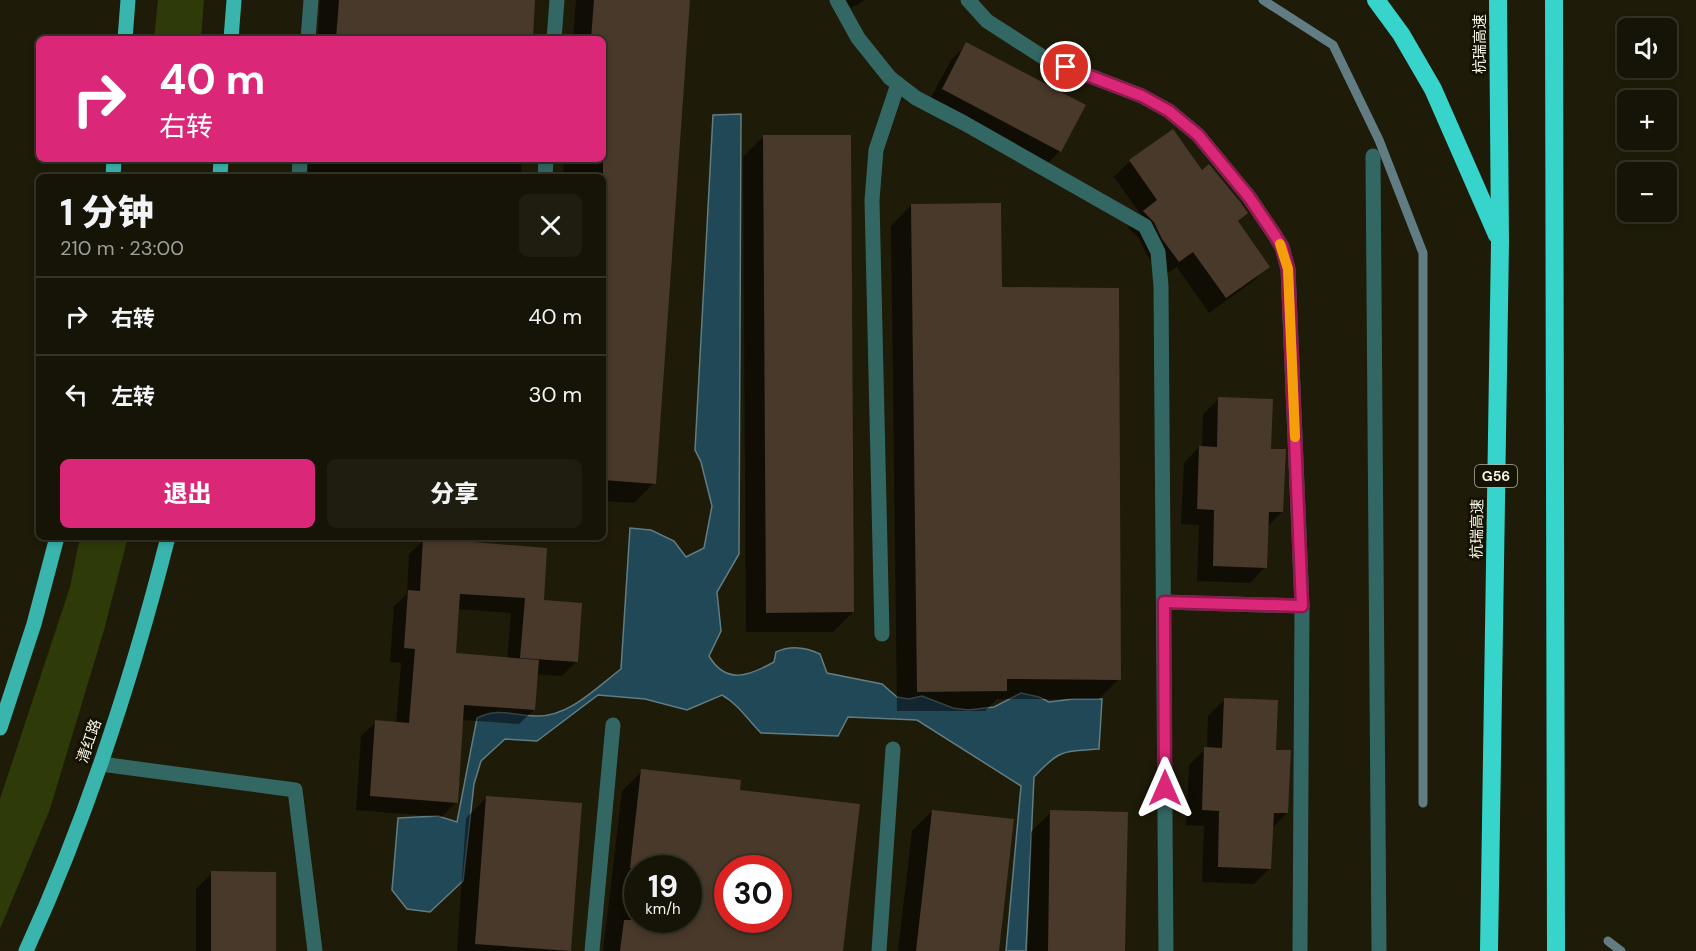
<!DOCTYPE html>
<html lang="zh">
<head>
<meta charset="utf-8">
<style>
	body { margin:0; font-family:"DM Sans","Noto Sans SC",sans-serif; background:#1f1d10; color:#f1f3f6; height:100vh; display:flex; flex-direction:column; font-size:22px; white-space:nowrap }
	* { box-sizing:border-box; margin:0 }
	p { font-size:20px; color:#9e9e9b }
	.icon { flex:none; width:33px; height:33px; fill:none; stroke:currentColor; stroke-width:2; stroke-linecap:round; stroke-linejoin:round }
	.map { position:relative; flex:1; overflow:hidden }
	.sheet { position:absolute; left:36px; top:174px; width:570px; height:366px; display:flex; flex-direction:column; background:#161406; border-radius:9px; box-shadow:0 3px 9px #0003,0 0 0 2px #353328 }
	.sheet>* { flex:none }
	.banner { position:absolute; left:36px; top:36px; width:570px; height:126px; border-radius:9px; box-shadow:0 3px 9px #0003,0 0 0 2px #353328; background:#db2777; color:#fff; overflow:hidden }
	.tools { position:absolute; left:1617px; top:18px; display:grid; gap:12px }
	.tools a { display:grid; place-items:center; width:60px; height:60px; border-radius:9px; background:#161406; box-shadow:0 3px 9px #0003,0 0 0 2px #353328; font-size:30px }
	.speed { position:absolute; left:624px; top:855px; display:flex; gap:12px; font-size:30px; font-weight:700; text-align:center }
	.speed>* { display:grid; place-content:center; width:78px; height:78px; border-radius:50%; background:#161406; box-shadow:0 3px 9px #0003,0 0 0 2px #353328; line-height:1 }
	.speed small { font-size:15px; font-weight:400 }
	.speed .limit { border:9px solid #d22; background:#fff; color:#111 }
	.pin { position:absolute; display:grid; place-items:center; width:51px; height:51px; color:#fff; margin:-26px; border:3px solid #fff; border-radius:50%; box-shadow:0 2px 6px #0007 }
	.me { position:absolute; width:66px; margin:-33px; rotate:0deg; stroke-linejoin:round; filter:drop-shadow(0 0 4px #0008) }
	.turn { display:flex; align-items:center; gap:21px; height:126px; padding:0 24px; font-size:27px }
	.turn .icon { width:78px; height:78px; stroke-width:2.5 }
	.turn b { display:block; font-size:42px; line-height:51px }
	.round { display:grid; place-items:center; flex:none; width:63px; height:63px; border-radius:9px; background:#1f1d10 }
	.headline { display:flex; align-items:center; justify-content:space-between; height:102px; padding:0 24px }
	h1 { font-size:36px; font-weight:800; line-height:45px }
	.button { display:flex; gap:12px; margin-top:auto; padding:12px 24px }
	.button a { flex:1; height:69px; border-radius:9px; background:#db2777; color:#fff; font-size:24px; font-weight:800; line-height:69px; text-align:center }
	.button a+a { background:#1f1d10; color:#f1f3f6 }
	ul { padding:0; list-style:none }
	li { display:flex; align-items:center; gap:18px; height:78px; padding:0 24px; border-top:2px solid #353328 }
	li div { flex:1 }
	li b { display:block; font-size:22px }
	li em { font-style:normal }
	.map>svg:first-child { display:block }
	.green { fill:#2e3a08 }
	.water { fill:#214857; stroke:#617c82; stroke-width:1.5 }
	.shadow { fill:#0007; fill-rule:evenodd }
	.lines { fill:none; stroke-linecap:round; stroke-linejoin:round }
	.stream { stroke:#617c82; stroke-width:9 }
	.building { fill:#49392a; fill-rule:evenodd }
	.minor { stroke:#336763; stroke-width:15 }
	.major { stroke:#39b5ad; stroke-width:15 }
	.highway { stroke:#36d4ca; stroke-width:18 }
	.route-casing { stroke:#8e194d; stroke-width:15 }
	.route { stroke:#db2777; stroke-width:10 }
	.slow { stroke:#f59e0b; stroke-width:10 }
	.labels { text-anchor:middle; dominant-baseline:central; stroke-width:6; stroke-linejoin:round; paint-order:stroke }
	.shield { fill:#151202; stroke:#b2b0a3; stroke-width:1.5 }
	.shield-label { font-size:14px; font-weight:bold; fill:#f6f4e8 }
	.street-label { font-size:15px; fill:#f6f4e8; stroke:#151202 }
</style>
</head>
<body>
<div class="map">
<svg width="1696" height="951" viewBox="0 0 1696 951">
	<rect width="100%" height="100%" fill="#1e1b08"/>
	<g class="green">
		<polygon points="158,0 204,0 201,39 154,39"/>
		<polygon points="80,537 128,537 104,630 50,809 0,929 0,799 70,587"/>
	</g>
	<path class="water" d="M741,114l-2,440 -22,38 4,39 -12,25c17,29 40,20 65,6l2,-10c15,-7 29,-5 44,2l7,19 55,11 15,13 12,2 13,-3 31,12 15,2 26,-3 27,-14 18,4 10,5 24,-3h29l-3,50c-37,3 -39,0 -65,28l-8,174h-20l15,-165 -104,-66 -69,-3 -10,19 -77,-3c-13,-13 -23,-29 -39,-38l-35,15 -42,-11 -47,-4 -61,46 -32,-2 -24,22 -7,23 -11,97 -33,31 -23,-3 -15,-19 6,-72 40,-2 19,6 20,-104c24,-11 35,-2 59,-2 33,1 61,-29 85,-47l9,-141 21,2 23,11 12,16 18,-9 8,-42 -11,-44 -6,-12 18,-335z"/>
	<g class="shadow">
		<polygon points="320,0 534,0 531,39 318,39"/>
		<polygon points="576,0 689,0 654,483 634,503 603,501 603,177 563,177 564,159 603,159 603,39 573,39"/>
		<polygon points="846,0 865,0 851,8"/>
		<polygon points="967,44 1060,151 1044,167 927,105 951,60"/>
		<polygon points="763,137 853,612 833,632 746,632 743,157"/>
		<polygon points="309,159 522,159 521,177 308,177"/>
		<polygon points="1130,161 1201,172 1246,213 1237,223 1268,267 1252,282 1209,313 1177,267 1162,277 1147,255 1138,237 1128,228 1141,215 1114,177"/>
		<polygon points="911,205 1000,289 1119,679 1099,699 997,699 985,711 897,711 891,226"/>
		<polygon points="1219,399 1270,450 1282,512 1267,527 1265,567 1250,583 1197,581 1199,525 1181,524 1184,463 1199,447 1202,447 1203,414"/>
		<path d="M424,540l118,61 34,61 -14,14 -26,-2 -2,36 -15,14 -57,-4 -6,82 -14,15 -86,-7 5,-74 15,-14 20,1 5,-60 -11,-1 4,-56 13,-12 2,-40zM457,609l54,4 -4,46 -53,-4z"/>
		<polygon points="1224,700 1275,751 1287,813 1272,828 1270,868 1254,884 1202,882 1204,826 1186,825 1189,765 1205,749 1207,749 1208,716"/>
		<path d="M642,771l96,20 103,160h-238l19,-160zM638,868h50v52h-50zM728,868h50v52h-50z"/>
		<polygon points="487,797 580,804 569,951 457,951 466,818"/>
		<polygon points="932,811 998,951 898,951 912,831"/>
		<polygon points="1051,812 1124,951 1028,951 1031,832"/>
		<polygon points="212,873 274,951 196,951 196,889"/>
	</g>
	<g class="lines">
		<g class="stream">
			<polyline points="1263,0 1333,45 1379,140 1423,253 1423,803"/>
			<polyline points="1608,941 1621,951"/>
		</g>
	</g>
	<g class="building">
		<polygon points="339,0 535,0 533,39 336,39"/>
		<polygon points="594,0 690,0 656,484 603,480 603,39 591,39"/>
		<polygon points="966,42 1086,105 1061,152 942,89"/>
		<polygon points="1173,129 1202,170 1209,164 1241,203 1248,213 1238,221 1270,267 1226,298 1193,252 1179,262 1162,239 1154,222 1143,211 1157,200 1129,160"/>
		<polygon points="763,135 851,135 854,612 766,613"/>
		<polygon points="1001,203 1002,287 1119,288 1121,680 1007,679 1007,691 917,692 911,204"/>
		<polygon points="1218,397 1273,399 1271,449 1286,449 1283,512 1269,512 1267,568 1213,566 1214,510 1197,509 1199,446 1217,447"/>
		<polygon points="423,538 547,548 544,600 582,603 578,662 520,658 525,598 460,594 456,653 539,660 535,710 464,705 458,803 370,796 375,720 409,723 415,649 404,648 408,590 420,591"/>
		<polygon points="1224,698 1278,700 1276,750 1291,750 1288,813 1274,813 1271,869 1218,867 1219,811 1202,810 1204,747 1222,748"/>
		<path d="M641,769l100,11 -1,10 120,14 -17,147h-223l4,-31h64v-52h-58zM728,868h50v52h-50z"/>
		<polygon points="486,796 582,803 571,951 475,944"/>
		<polygon points="932,810 1014,819 999,951 916,951"/>
		<polygon points="1050,810 1128,812 1125,951 1048,951"/>
		<polygon points="211,871 276,872 276,951 211,951"/>
	</g>
	<g class="lines">
		<g class="minor">
			<polyline points="837,0 858,38 890,78 916,98 964,123 1145,226 1158,252 1161,286 1166,951"/>
			<polyline points="968,0 987,21 1046,59 1142,96 1169,111 1198,135 1249,197 1274,234 1282,247 1288,269 1302,606 1300,951"/>
			<polyline points="308,39 311,0"/>
			<polyline points="554,39 557,0"/>
			<polyline points="1373,156 1379,951"/>
			<polyline points="299,177 300,159"/>
			<polyline points="545,177 546,159"/>
			<polyline points="1164,602 1302,606"/>
			<polyline points="882,634 872,200 876,150 898,84"/>
			<polyline points="101,764 295,790 315,951"/>
			<polyline points="592,951 613,725"/>
			<polyline points="879,951 893,749"/>
		</g>
		<g class="major">
			<polyline points="125,39 128,0"/>
			<polyline points="231,39 234,0"/>
			<polyline points="113,177 114,159"/>
			<polyline points="220,177 221,159"/>
			<polyline points="0,728 34,624 57,537"/>
			<path d="M26,951c61,-133 106,-272 142,-414"/>
		</g>
		<g class="highway">
			<polyline points="1376,0 1401,34 1433,89 1497,235"/>
			<polyline points="1554,0 1556,951"/>
			<polyline points="1489,951 1500,242 1498,0"/>
		</g>
	</g>
	<g class="lines">
		<defs>
			<polyline id="route" points="1066,67 1142,96 1169,111 1198,135 1249,197 1274,234 1282,247 1288,269 1302,606 1164,602 1165,788"/>
		</defs>
		<use href="#route" class="route-casing"/>
		<use href="#route" class="route"/>
		<polyline class="slow" points="1280,244 1288,269 1295,437"/>
	</g>
	<g class="labels">
		<rect class="shield" x="1475" y="465" width="42" height="22" rx="4.5"/>
		<g class="shield-label">
			<text x="1496" y="476">G56</text>
		</g>
		<g class="street-label">
			<text transform="translate(1480 44) rotate(-90)">杭瑞高速</text>
			<text transform="translate(1477 529) rotate(-89)">杭瑞高速</text>
			<text transform="translate(89 741) rotate(-71)">清红路</text>
		</g>
	</g>
</svg>
<div class="tools">
<a><svg class="icon" aria-label="sound" viewBox="0 0 24 24"><path d="M4 9h4l5-4v14l-5-4H4zM17 9q2 3 0 6"/></svg></a>
<a>+</a>
<a>−</a>
</div>
<div class="speed"><div>19<small>km/h</small></div><div class="limit">30</div></div>
<div class="pin" style="left:1066px;top:67px;background:#d93025"><svg class="icon" aria-label="arrive" viewBox="0 0 24 24"><path d="M6 21V4h12l-3 4 3 4H6"/></svg></div>
<svg class="me" style="left:1165px;top:788px" viewBox="-20 -20 40 40"><path d="M0-17L14 15 0 8-14 15z" fill="#db2777" stroke="#fff" stroke-width="4"/></svg>
<div class="banner">
<div class="turn"><svg class="icon" aria-label="right" viewBox="0 0 24 24"><path d="M7 20v-9h11M14 6l5 5-5 5"/></svg><div><b>40 m</b>右转</div></div>
</div>
<section class="sheet">
<div class="headline"><div><h1>1 分钟</h1><p>210 m · 23:00</p></div><a class="round"><svg class="icon" aria-label="close" viewBox="0 0 24 24"><path d="M6 6l12 12M18 6L6 18"/></svg></a></div>
<ul>
<li><svg class="icon" aria-label="right" viewBox="0 0 24 24"><path d="M7 20v-9h11M14 6l5 5-5 5"/></svg><div><b>右转</b></div><em>40 m</em></li>
<li><svg class="icon" aria-label="left" viewBox="0 0 24 24"><path d="M17 20v-9H6M10 6l-5 5 5 5"/></svg><div><b>左转</b></div><em>30 m</em></li>
</ul>
<div class="button"><a>退出</a><a>分享</a></div>
</section>
</div>
</body>
</html>
